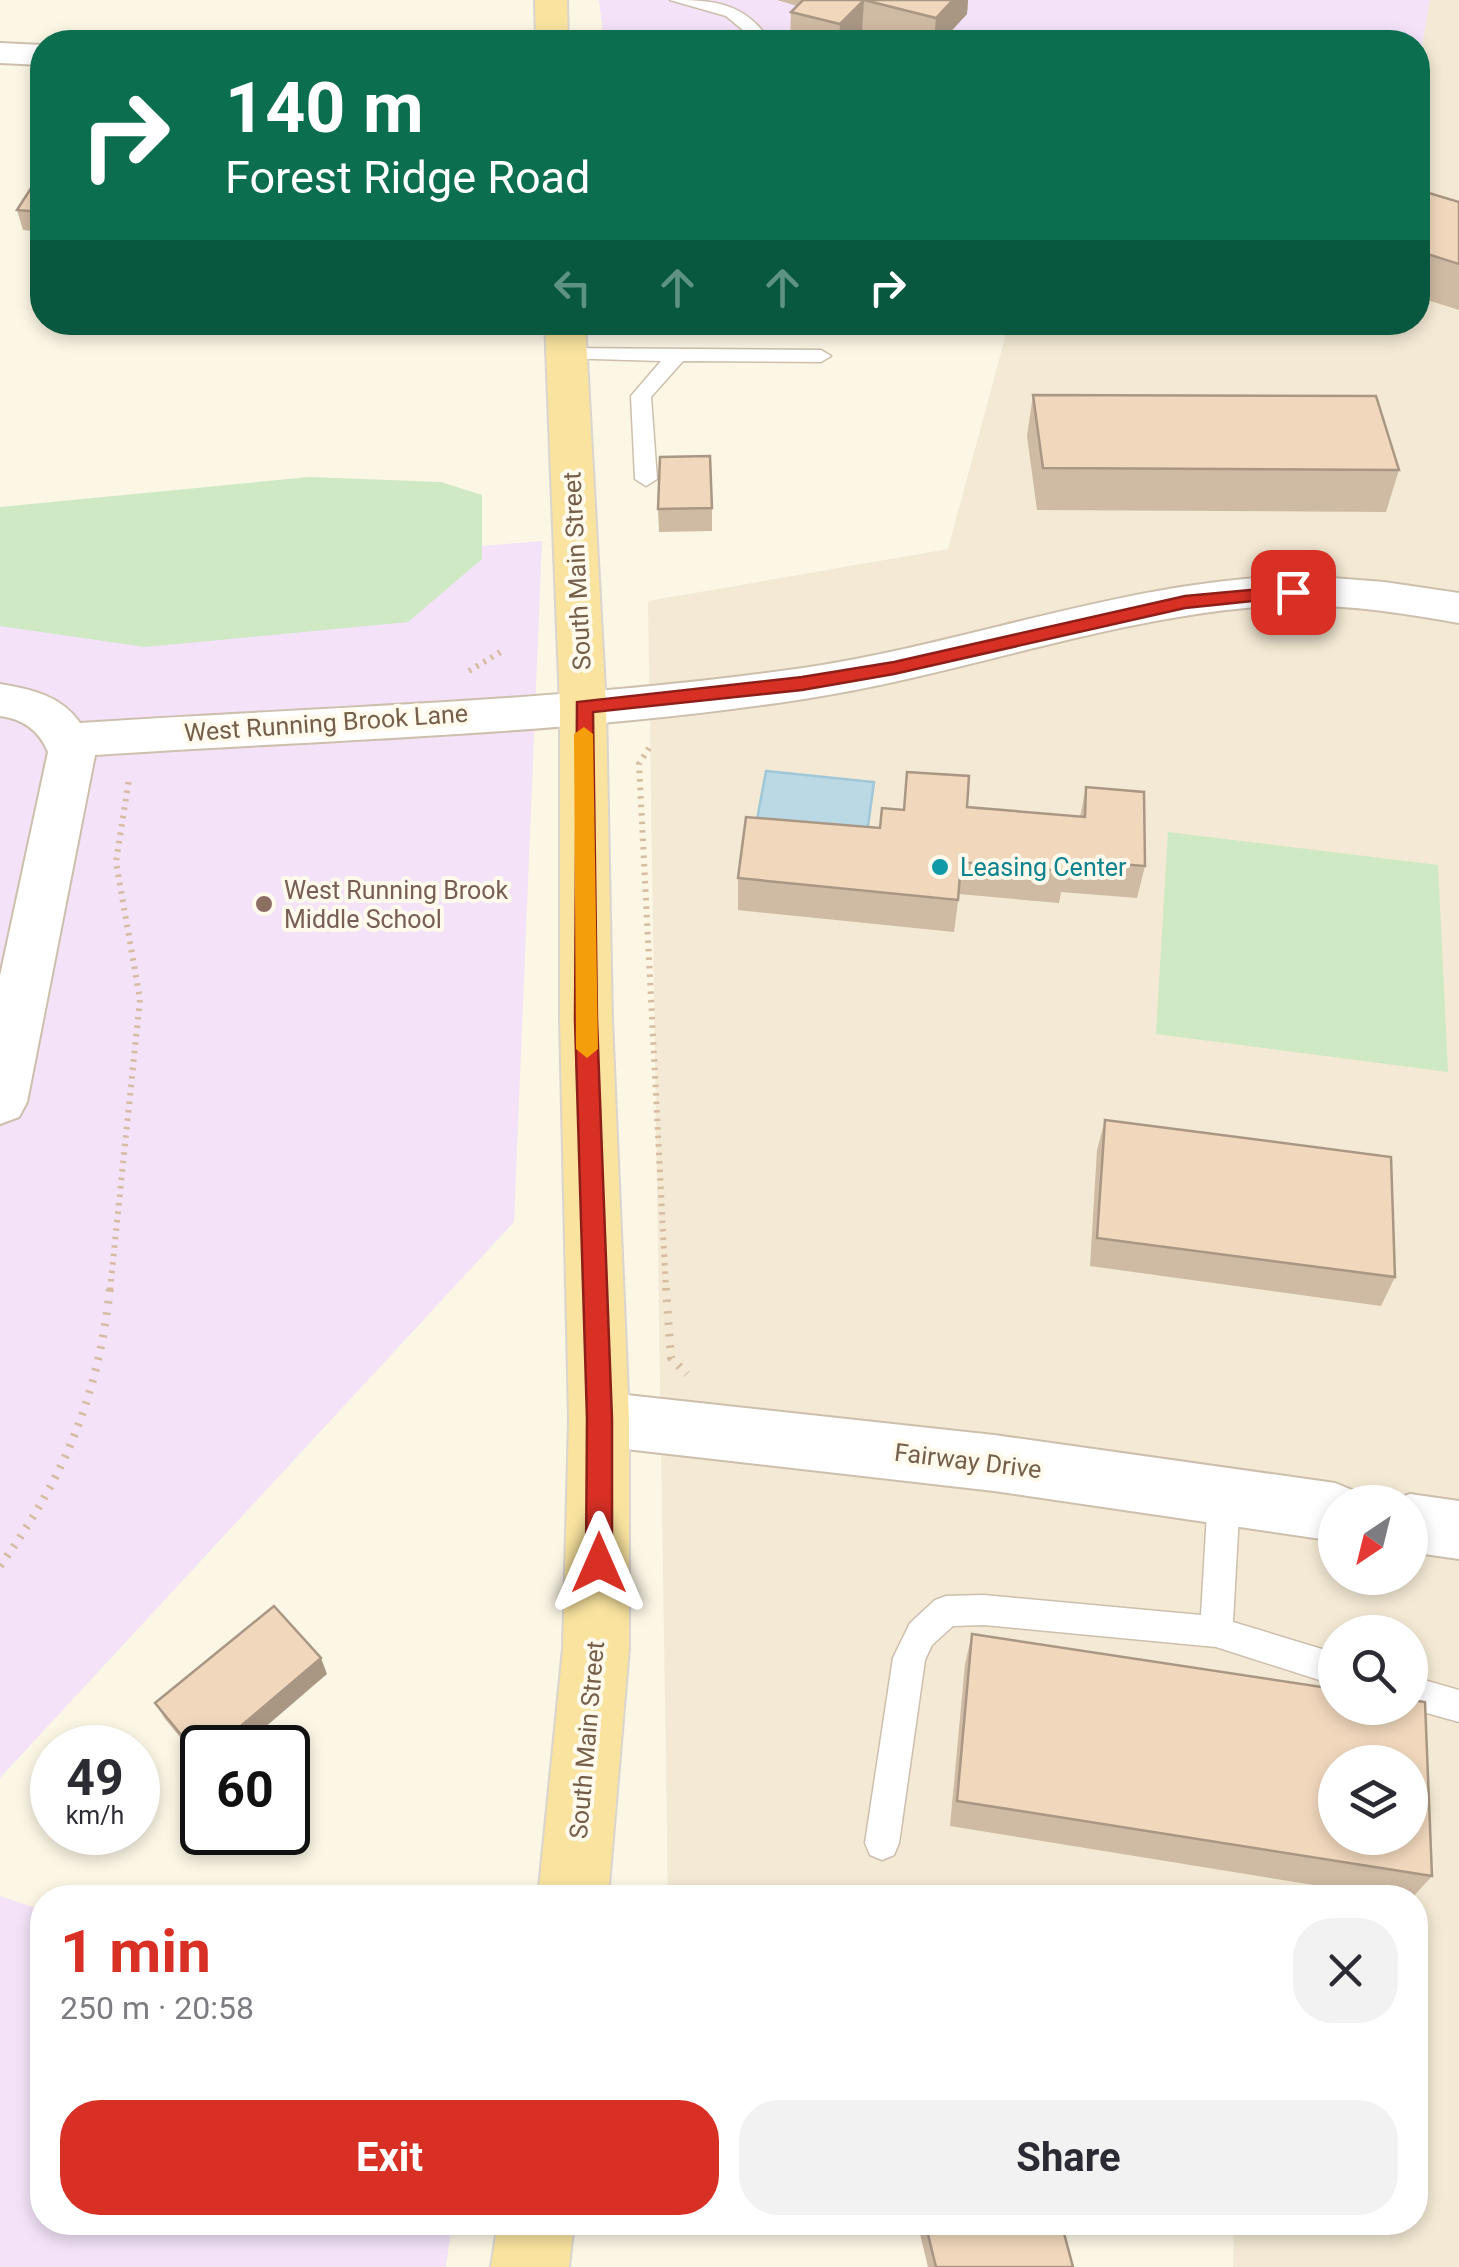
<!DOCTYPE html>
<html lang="en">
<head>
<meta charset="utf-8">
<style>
	body { margin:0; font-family:Roboto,sans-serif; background:#f2f2f3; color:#2b2b33; height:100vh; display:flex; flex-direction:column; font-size:38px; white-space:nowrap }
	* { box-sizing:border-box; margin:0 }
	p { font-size:32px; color:#7c7c81 }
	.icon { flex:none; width:55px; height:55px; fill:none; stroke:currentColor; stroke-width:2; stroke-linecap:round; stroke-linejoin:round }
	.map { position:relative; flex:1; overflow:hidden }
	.panel { position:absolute; left:30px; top:1885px; width:1398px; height:350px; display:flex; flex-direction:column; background:#fff; border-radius:40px; box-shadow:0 5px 15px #0003 }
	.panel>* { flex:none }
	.hud { position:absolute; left:30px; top:30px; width:1400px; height:305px; border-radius:40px; box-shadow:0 5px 15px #0003; background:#0b6e4f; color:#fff; overflow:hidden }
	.needle { width:65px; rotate:215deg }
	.fabs { position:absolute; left:1318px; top:1485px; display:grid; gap:20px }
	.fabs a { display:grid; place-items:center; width:110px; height:110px; border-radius:50%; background:#fff; box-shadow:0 5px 15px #0003; font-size:50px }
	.speed { position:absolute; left:30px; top:1725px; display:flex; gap:20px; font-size:50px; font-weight:700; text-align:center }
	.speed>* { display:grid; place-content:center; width:130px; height:130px; border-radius:50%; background:#fff; box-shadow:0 5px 15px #0003; line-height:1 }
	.speed small { font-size:25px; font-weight:400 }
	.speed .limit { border:5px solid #111; border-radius:15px; background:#fff; color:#111 }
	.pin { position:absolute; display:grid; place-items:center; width:85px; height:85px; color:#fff; margin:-42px; border-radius:20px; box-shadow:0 5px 15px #0006 }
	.me { position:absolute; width:110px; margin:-55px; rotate:0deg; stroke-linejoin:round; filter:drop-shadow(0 0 8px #0008) }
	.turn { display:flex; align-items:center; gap:35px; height:210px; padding:0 30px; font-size:45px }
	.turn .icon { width:130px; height:130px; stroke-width:2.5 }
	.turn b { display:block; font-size:70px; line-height:85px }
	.lanes { display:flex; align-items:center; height:95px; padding:0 30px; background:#0003; justify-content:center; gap:50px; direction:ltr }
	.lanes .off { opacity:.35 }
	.round { display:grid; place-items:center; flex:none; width:105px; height:105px; border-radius:40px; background:#f2f2f3 }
	.summary { display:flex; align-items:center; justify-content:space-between; height:170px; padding:0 30px }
	h1 { font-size:60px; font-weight:700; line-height:75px; color:#d93025 }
	.cta { display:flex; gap:20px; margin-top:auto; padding:20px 30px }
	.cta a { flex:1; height:115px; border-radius:40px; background:#d93025; color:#fff; font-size:40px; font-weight:700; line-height:115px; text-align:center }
	.cta a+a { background:#f2f2f3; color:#2b2b33 }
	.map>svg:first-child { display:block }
	.residential { fill:#f3e9d4; fill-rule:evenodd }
	.education { fill:#f3e2f8 }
	.green { fill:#cee9c4 }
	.water { fill:#bad9e5; stroke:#a0c7d7; stroke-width:2.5 }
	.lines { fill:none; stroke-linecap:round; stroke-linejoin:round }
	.service-casing { stroke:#cdbfac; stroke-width:3 }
	.minor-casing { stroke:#cdbfac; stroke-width:4 }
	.primary-casing { stroke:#dbd5d0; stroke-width:4 }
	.path-far1 { stroke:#d6bca0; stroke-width:6; stroke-dasharray:2.5 6; stroke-linecap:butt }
	.path { stroke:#d6bca0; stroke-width:8; stroke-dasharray:2.5 9; stroke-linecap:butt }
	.service { fill:#fff; fill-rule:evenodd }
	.minor { fill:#fff; fill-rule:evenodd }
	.primary { fill:#f9e39f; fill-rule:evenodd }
	.wall { fill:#cfbaa3 }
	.shaded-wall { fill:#a99784 }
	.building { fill:#f1d8bd; stroke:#a99784; stroke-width:2.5; fill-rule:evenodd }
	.route { fill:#d93025; stroke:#8d1f18; stroke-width:2.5 }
	.slow { fill:#f59e0b }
	.culture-dot { fill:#0f9aa8; stroke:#fffaec; stroke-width:4 }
	.education-dot { fill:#8d6e63; stroke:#fffaec; stroke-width:4 }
	.labels { text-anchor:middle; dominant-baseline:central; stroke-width:8; stroke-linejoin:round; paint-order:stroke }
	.street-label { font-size:25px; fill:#755f4b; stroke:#fffaec }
	.culture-label { font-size:25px; fill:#0d838f; stroke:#fffaec; text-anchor:start }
	.education-label { font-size:25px; fill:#785e54; stroke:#fffaec; text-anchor:start }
</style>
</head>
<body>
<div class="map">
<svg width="1459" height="2267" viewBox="0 0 1459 2267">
	<rect width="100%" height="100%" fill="#fcf6e5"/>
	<path class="residential" d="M1430,0h29v2267h-226l1,-44 181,-1v-324l-747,-1 -20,-1296 300,-52 61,-226 409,-1v-252zM1335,1502h75v76h-75zM1335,1632h75v76h-75zM1335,1762h75v76h-75z"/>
	<g class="education">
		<polygon points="599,0 1430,0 1418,70 1418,42 604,42"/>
		<polygon points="542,541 514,1222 0,1778 0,586"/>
		<polygon points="0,1896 42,1910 42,2222 452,2223 446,2267 0,2267"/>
	</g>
	<g class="green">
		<polygon points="309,477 441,482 482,495 482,559 408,622 145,647 0,626 0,507"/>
		<polygon points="1168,832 1438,865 1448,1072 1156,1034"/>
	</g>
	<polygon class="water" points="766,771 874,782 865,848 754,836"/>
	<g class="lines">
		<defs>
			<g id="service">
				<path d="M670,0c40,0 70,1 96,35l-6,7h-17l6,-7 -23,-19z"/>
				<polygon points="567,348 821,350 831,356 821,362 683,361 651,397 657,479 646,486 635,479 631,396 661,361 560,358 560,350"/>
				<polygon points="1224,1482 1235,1486 1240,1496 1233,1622 1335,1653 1335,1685 1216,1647 984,1625 953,1626 932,1645 925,1660 899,1843 894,1855 882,1860 870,1855 865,1843 893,1658 910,1623 935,1600 946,1596 984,1595 1201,1615 1208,1496 1213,1486"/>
				<polygon points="1410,1676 1459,1690 1459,1722 1409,1708"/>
			</g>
			<g id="minor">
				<polygon points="0,43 42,45 42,65 0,63"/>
				<path d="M1307,576l77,6 75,11v30c-67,-12 -135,-22 -203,-16 -154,13 -300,69 -452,92 -234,36 -473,40 -709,56l-68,347 -8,15 -19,7v-148l48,-224c-9,-22 -25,-33 -48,-36v-32c31,5 62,12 80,39 241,-16 484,-21 723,-55 169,-25 332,-91 504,-92z"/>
				<polygon points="599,1392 994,1435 1335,1483 1357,1492 1362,1502 1335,1502 1335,1541 994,1491 599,1446 578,1438 569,1419 578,1400"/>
				<polygon points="1410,1494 1459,1501 1459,1559 1410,1552 1410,1502 1388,1502"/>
			</g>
			<g id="primary">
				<polygon points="535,0 567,0 568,42 536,42"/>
				<polygon points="545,322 585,322 606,707 612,1019 629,1419 629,1648 608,1898 538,1898 563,1648 569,1419 560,1019 560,707"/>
				<polygon points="498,2222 574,2222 569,2267 491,2267"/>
			</g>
		</defs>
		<use href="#service" class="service-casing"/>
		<use href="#minor" class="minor-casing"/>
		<use href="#primary" class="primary-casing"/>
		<g class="path-far1">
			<polyline points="469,671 502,651"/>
			<polyline points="649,748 639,764 666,1290"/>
			<polyline points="110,1290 140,999 116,862 129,779"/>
		</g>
		<g class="path">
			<polyline points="666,1288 671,1358 687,1374"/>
			<path d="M0,1566c64,-89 98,-168 110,-278"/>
		</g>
		<use href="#service" class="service"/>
		<use href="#minor" class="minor"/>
		<use href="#primary" class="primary"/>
	</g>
	<g class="wall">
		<polygon points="777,0 968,0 967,14 941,42 904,42 862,32 852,42 790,42 791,12 797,6"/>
		<polygon points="42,171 42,232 23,230 17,210"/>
		<polygon points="1418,192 1459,202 1459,310 1418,297"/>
		<polygon points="1033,395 1399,470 1386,512 1037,510 1027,436"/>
		<polygon points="712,508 712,531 659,532 658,509"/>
		<polygon points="1086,787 1145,866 1137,898 1061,892 1059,903 959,894 954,932 738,910 738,878 880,828 903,810 967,807 1080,817"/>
		<polygon points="1105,1120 1395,1277 1381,1306 1090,1266 1097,1150"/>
		<polygon points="972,1634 1432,1876 1412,1898 1394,1898 950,1826 965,1664"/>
		<polygon points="327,1674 202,1748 202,1764 165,1719 155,1703"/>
		<polygon points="917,2222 1061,2222 1073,2267 928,2267"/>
	</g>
	<g class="shaded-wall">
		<polygon points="864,0 862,32 852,42 839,42 840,24"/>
		<polygon points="953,0 968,0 967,14 941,42 934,42 936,18"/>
		<polygon points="321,1658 327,1674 241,1748 215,1748"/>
	</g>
	<g class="building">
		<polygon points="803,0 953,0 936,18 864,0 840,24 791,12"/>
		<polygon points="42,171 42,212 17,210"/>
		<polygon points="1419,190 1459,202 1459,264 1418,251 1418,192"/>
		<polygon points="1033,395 1376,396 1399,470 1043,468"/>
		<polygon points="710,456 712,508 658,509 660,457"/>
		<polygon points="907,772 969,776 967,807 1085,817 1086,787 1144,792 1145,866 1066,860 1065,871 961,862 958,900 738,878 746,817 880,828 882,808 904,810"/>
		<polygon points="1105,1120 1391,1157 1395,1277 1097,1238"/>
		<polygon points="274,1606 321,1658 215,1748 202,1748 201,1759 155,1703"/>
		<path d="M972,1634l363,55v19h75v-8l15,2 7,174 -475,-75zM1335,1762h75v76h-75z"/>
		<polygon points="925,2222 1061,2222 1073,2267 936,2267"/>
	</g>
	<polygon class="route" points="1293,586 1300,588 1300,596 1185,608 894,674 802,690 593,712 597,1020 612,1419 612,1563 608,1571 599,1575 589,1571 586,1563 587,1419 575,1020 577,702 802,677 894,662 1185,596"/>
	<polygon class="slow" points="584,727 593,734 598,1049 587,1058 576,1049 574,734"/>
	<circle class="culture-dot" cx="940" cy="867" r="10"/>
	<circle class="education-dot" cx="264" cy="904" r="10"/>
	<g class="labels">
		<g class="street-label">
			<text transform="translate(577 571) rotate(-93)">South Main Street</text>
			<text transform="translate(326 723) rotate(-4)">West Running Brook Lane</text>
			<text transform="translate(968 1461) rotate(7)">Fairway Drive</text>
			<text transform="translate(587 1740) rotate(-85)">South Main Street</text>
		</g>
		<g class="culture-label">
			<text x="960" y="867">Leasing Center</text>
		</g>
		<g class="education-label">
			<text x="284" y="890">West Running Brook<tspan x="284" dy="29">Middle School</tspan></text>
		</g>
	</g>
</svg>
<div class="fabs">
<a><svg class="needle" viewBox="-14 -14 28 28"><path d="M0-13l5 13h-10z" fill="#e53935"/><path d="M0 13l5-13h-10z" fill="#7c7c81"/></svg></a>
<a><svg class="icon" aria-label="search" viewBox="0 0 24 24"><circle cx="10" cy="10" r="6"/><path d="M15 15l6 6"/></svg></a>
<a><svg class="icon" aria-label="layers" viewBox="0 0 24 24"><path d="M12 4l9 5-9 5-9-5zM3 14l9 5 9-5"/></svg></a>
</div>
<div class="speed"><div>49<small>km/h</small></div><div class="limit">60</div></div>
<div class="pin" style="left:1293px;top:592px;background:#d93025"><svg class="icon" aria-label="arrive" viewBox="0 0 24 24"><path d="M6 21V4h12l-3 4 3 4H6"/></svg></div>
<svg class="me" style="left:599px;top:1563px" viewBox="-20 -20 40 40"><path d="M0-17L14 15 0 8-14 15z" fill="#d93025" stroke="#fff" stroke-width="4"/></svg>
<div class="hud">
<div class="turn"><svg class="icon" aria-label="right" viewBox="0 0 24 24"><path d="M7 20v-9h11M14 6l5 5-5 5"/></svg><div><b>140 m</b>Forest Ridge Road</div></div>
<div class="lanes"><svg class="icon off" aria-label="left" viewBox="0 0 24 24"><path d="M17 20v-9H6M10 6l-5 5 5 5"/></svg><svg class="icon off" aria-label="ahead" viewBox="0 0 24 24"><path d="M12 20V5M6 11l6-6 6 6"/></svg><svg class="icon off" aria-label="ahead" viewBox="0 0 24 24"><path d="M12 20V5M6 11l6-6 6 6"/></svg><svg class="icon" aria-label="right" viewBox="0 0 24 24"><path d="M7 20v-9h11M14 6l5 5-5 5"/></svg></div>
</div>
<section class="panel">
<div class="summary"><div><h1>1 min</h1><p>250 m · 20:58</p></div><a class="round"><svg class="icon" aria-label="close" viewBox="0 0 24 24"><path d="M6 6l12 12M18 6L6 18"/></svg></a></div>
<div class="cta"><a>Exit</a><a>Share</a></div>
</section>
</div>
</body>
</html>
